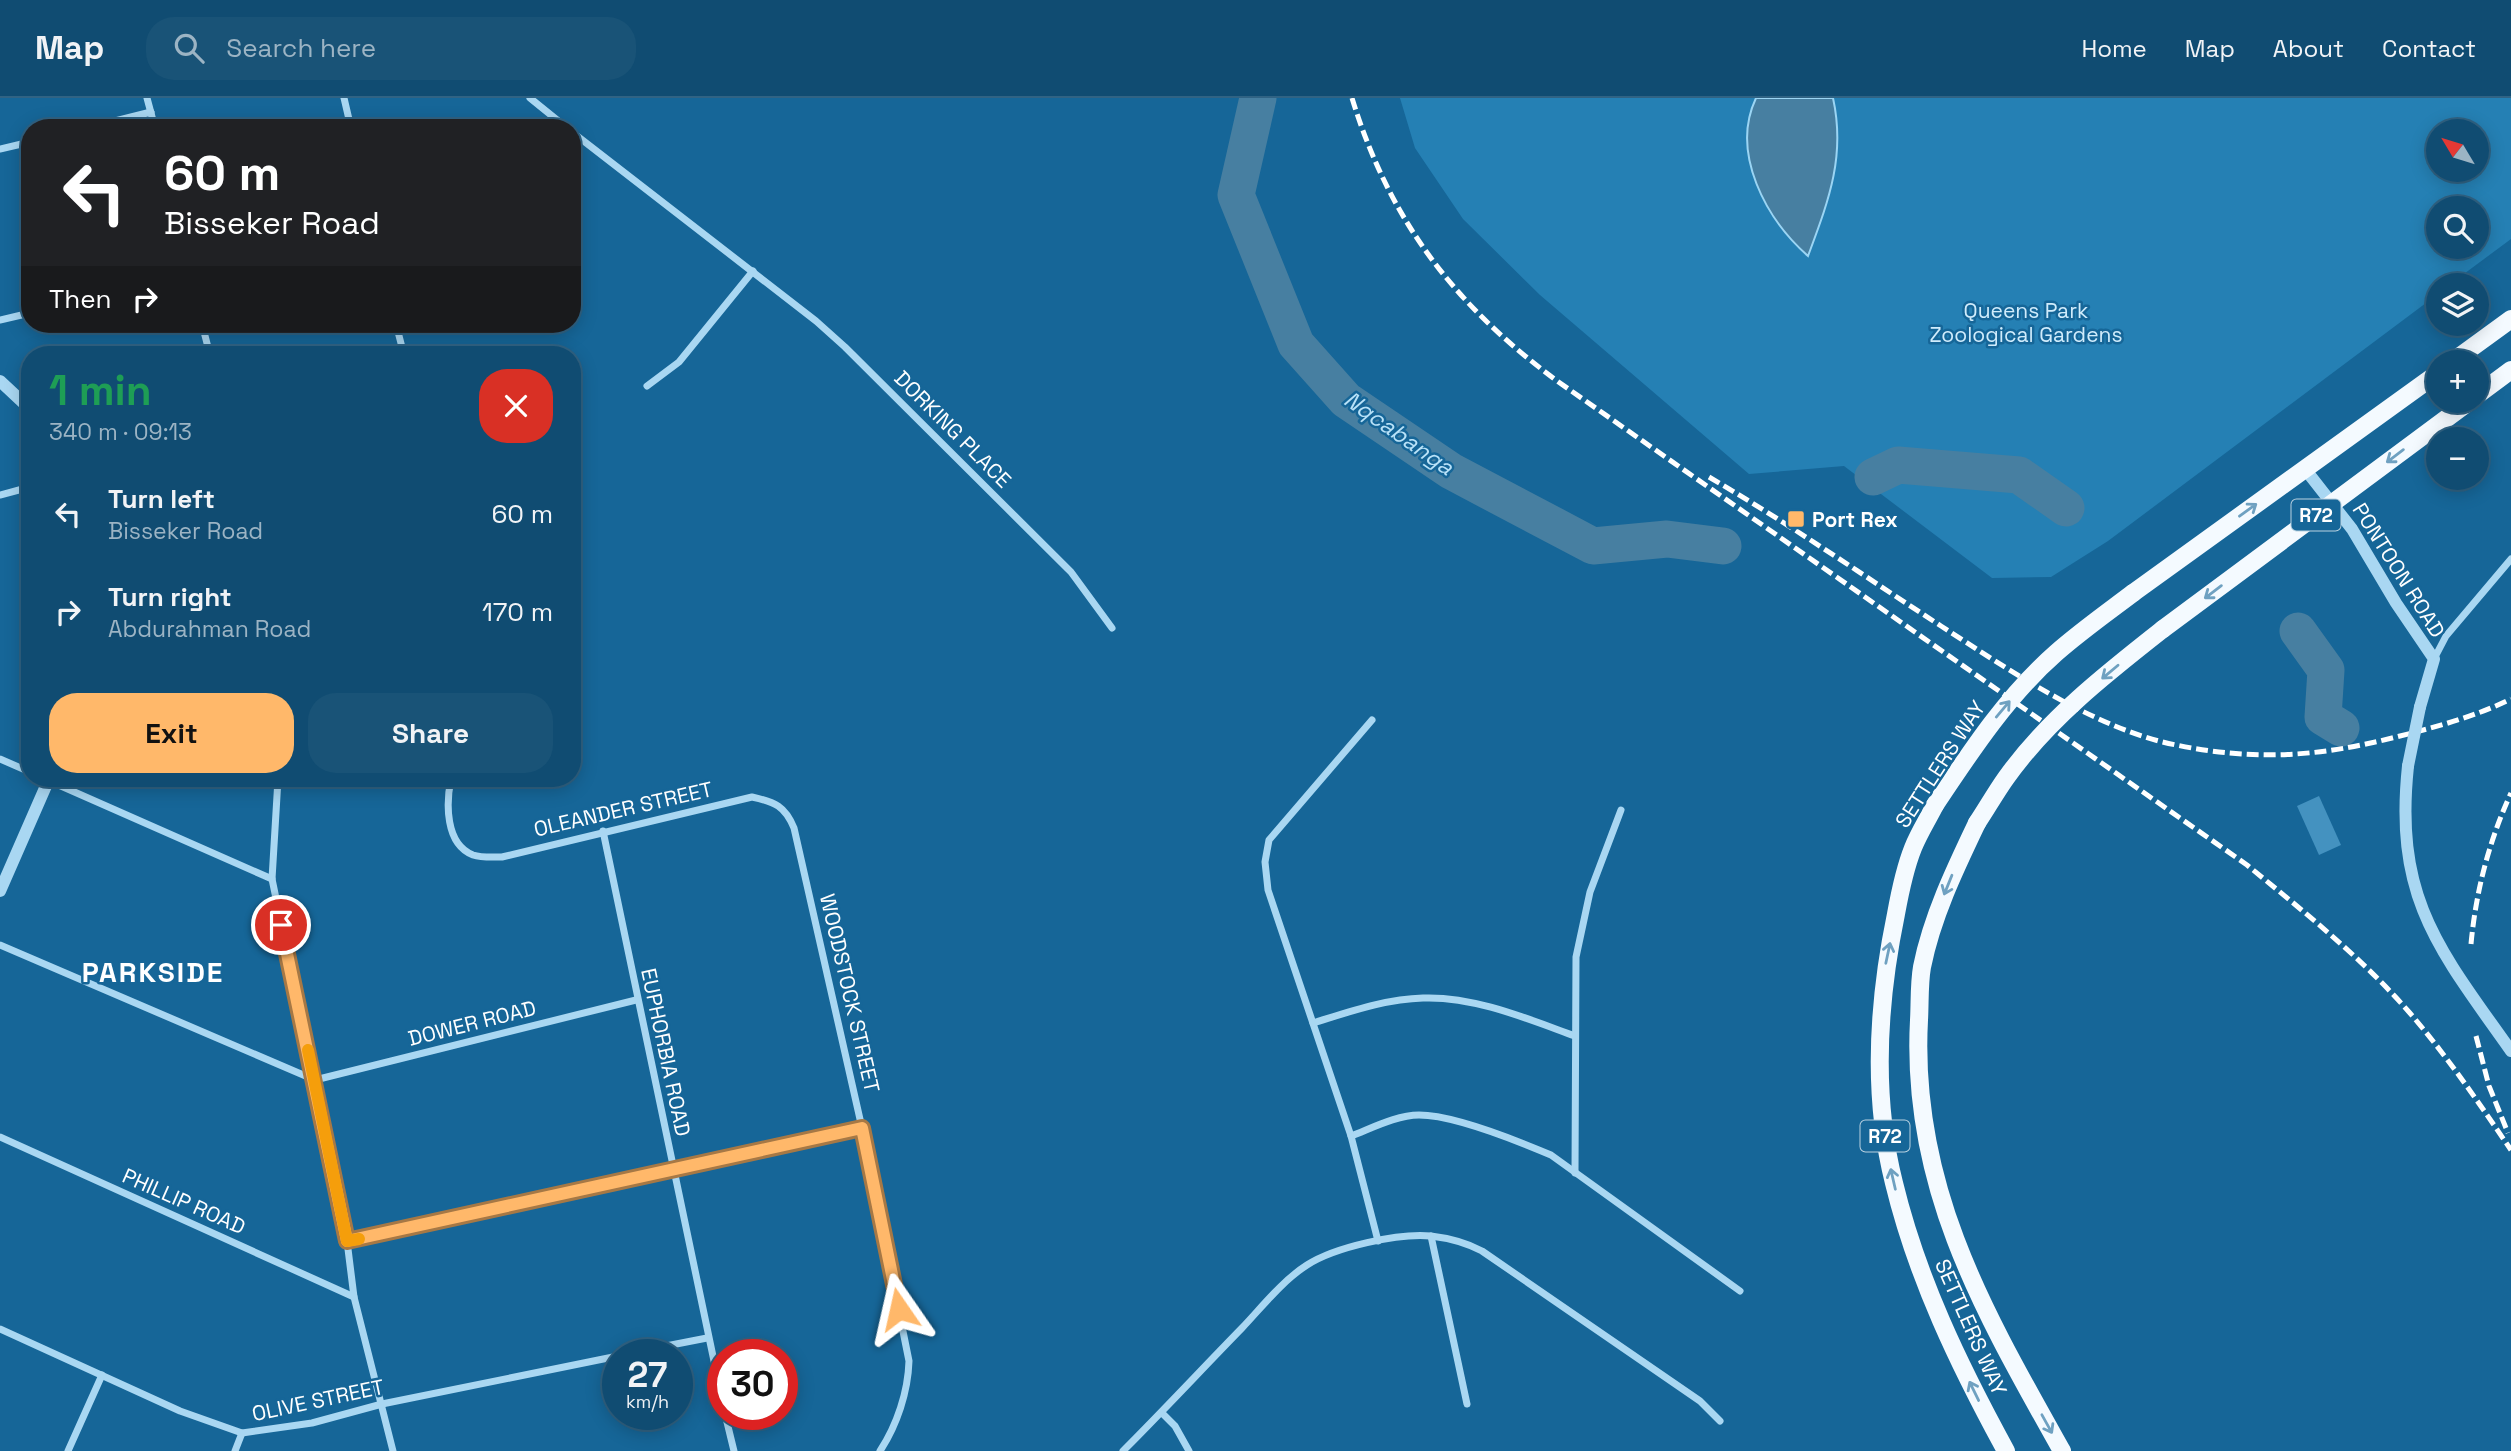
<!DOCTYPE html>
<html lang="en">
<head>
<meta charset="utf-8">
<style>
	body { margin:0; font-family:"Space Grotesk",sans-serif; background:#195377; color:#f1f3f6; height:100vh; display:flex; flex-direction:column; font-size:26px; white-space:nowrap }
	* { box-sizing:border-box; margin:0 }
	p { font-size:23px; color:#9cb4c4 }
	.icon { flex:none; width:38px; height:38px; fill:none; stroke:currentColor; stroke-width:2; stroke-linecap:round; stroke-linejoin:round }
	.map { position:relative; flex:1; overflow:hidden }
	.sheet { position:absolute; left:21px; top:248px; width:560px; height:441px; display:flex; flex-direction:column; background:#104c72; border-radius:28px; box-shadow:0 4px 18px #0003,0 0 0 2px #306384 }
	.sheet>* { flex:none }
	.banner { position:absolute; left:21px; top:21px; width:560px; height:214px; border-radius:28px; box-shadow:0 4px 18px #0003,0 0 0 2px #306384; background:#202124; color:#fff; overflow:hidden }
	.needle { width:46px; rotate:308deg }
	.fabs { position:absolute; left:2426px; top:21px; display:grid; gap:14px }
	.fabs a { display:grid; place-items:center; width:63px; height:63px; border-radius:50%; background:#104c72; box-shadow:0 4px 18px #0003,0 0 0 2px #306384; font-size:35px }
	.speed { position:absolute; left:602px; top:1241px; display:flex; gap:14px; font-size:35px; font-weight:700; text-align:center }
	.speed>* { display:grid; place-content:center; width:91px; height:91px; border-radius:50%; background:#104c72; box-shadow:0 4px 18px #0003,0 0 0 2px #306384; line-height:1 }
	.speed small { font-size:18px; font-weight:400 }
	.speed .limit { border:10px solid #d22; background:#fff; color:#111 }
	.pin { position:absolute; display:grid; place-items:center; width:60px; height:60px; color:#fff; margin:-30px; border:4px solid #fff; border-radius:50%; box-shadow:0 2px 7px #0007 }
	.me { position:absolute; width:77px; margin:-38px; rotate:349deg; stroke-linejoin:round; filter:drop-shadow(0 0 5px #0008) }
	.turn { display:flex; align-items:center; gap:24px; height:147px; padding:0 28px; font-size:32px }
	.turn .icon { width:91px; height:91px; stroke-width:2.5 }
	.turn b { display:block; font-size:49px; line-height:60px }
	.then { display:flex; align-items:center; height:66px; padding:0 28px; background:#0003; gap:14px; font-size:26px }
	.round { display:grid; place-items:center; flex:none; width:74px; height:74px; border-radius:28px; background:#195377 }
	.overview { display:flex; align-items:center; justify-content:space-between; height:119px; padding:0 28px }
	h1 { font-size:42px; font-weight:700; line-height:52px; color:#1e9e55 }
	.action { display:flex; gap:14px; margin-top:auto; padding:14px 28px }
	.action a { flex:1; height:80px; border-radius:28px; background:#ffb86a; color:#111; font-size:28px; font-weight:700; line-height:80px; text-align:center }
	.action a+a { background:#195377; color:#f1f3f6 }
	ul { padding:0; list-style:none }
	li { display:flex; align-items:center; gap:21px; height:98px; padding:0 28px }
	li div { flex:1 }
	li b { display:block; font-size:26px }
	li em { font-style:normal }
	header { display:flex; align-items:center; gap:42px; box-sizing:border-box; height:98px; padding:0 35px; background:#104c72; border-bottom:2px solid #306384 }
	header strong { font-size:33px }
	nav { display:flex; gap:38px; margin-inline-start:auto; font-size:24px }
	.search { width:490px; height:63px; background:#195377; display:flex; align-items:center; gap:18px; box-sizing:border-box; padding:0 24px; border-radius:28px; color:#9cb4c4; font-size:26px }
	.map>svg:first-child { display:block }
	.green { fill:#2580b4; fill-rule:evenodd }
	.water { fill:#477fa1; stroke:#9bd5f4; stroke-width:2 }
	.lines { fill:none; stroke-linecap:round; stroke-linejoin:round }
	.river { stroke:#477fa1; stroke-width:37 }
	.building { fill:#4492c0 }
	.minor { stroke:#a9d7f2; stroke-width:7 }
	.tertiary { stroke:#a9d7f2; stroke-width:12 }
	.primary { stroke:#f4faff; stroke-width:18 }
	.rail { stroke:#fff; stroke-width:5; stroke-dasharray:12 5; stroke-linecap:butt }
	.tertiary-bridge { stroke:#a9d7f2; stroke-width:12 }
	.primary-bridge { stroke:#f4faff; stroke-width:18 }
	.oneway { stroke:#6fa1c1 }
	.route-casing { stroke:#a67845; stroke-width:18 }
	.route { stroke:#ffb86a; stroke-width:12 }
	.slow { stroke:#f59e0b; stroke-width:12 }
	.poi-dot { fill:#ffb86a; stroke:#166698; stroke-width:2.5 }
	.labels { text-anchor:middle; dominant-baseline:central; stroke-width:5; stroke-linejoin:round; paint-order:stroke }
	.shield { fill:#166698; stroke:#b9d1e0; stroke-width:2 }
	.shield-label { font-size:19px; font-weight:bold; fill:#fff }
	.park-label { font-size:21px; fill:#d0ecfc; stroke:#166698 }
	.street-label { font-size:21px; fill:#fff; stroke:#166698 }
	.poi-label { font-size:21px; font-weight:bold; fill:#fff; stroke:#166698; text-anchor:start }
	.water-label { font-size:23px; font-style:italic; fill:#b9e2f8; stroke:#166698 }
	.district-label { font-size:28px; font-weight:bold; letter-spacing:2px; fill:#fff; stroke:#166698 }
</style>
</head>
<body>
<header>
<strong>Map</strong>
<div class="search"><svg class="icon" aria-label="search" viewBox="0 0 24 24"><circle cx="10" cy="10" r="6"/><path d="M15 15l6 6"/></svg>Search here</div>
<nav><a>Home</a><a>Map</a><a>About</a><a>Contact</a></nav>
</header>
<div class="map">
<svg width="2511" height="1353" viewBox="0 0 2511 1353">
	<rect width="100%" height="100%" fill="#166698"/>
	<path class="green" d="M1400,0h1111v141l-62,46h-11v9l-330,247 -57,36 -59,1 -148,-112 -95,8 -209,-179 -77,-76 -48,-71zM2438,33h38v39h-38zM2438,110h38v39h-38z"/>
	<path class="water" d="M1756,0h77c13,59 -5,104 -25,158 -42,-37 -78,-103 -52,-158z"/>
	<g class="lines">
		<g class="river">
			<polyline points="1258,0 1236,97 1296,246 1346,302 1451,373 1593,448 1667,441 1723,448"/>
			<polyline points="1873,379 1898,367 2019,377 2066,410"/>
			<polyline points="2298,533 2326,572 2323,619 2341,630"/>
		</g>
	</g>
	<polygon class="building" points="2319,698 2341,747 2319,757 2297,708"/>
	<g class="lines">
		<g class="minor">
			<polyline points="147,0 155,30"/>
			<polyline points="344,0 351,30"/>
			<polyline points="530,0 567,30"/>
			<polyline points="87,30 151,14"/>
			<polyline points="572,34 816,223 845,249 1071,474 1112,530"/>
			<polyline points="0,51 30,44"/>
			<polyline points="0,222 30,215"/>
			<polyline points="202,226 210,257"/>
			<polyline points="396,226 404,257"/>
			<polyline points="647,288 679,264 753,173"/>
			<polyline points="0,397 30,389"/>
			<polyline points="2434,561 2446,538 2511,461"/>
			<polyline points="1372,622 1269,742 1265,764 1268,792 1351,1038 1378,1143"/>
			<polyline points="0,661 30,674"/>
			<polyline points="45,681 272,781"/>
			<polyline points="278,681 272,781 347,1143 354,1199 393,1353"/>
			<path d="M451,681c-5,24 -6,65 22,76 9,3 20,2 29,2l250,-60c23,5 33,9 42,31l68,300 47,233c-1,31 -12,64 -29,90"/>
			<polyline points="603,733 723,1306"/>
			<polyline points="0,847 315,982 636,902"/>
			<path d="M1313,925c36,-11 72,-24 110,-25 51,-2 105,21 152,38"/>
			<path d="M1351,1038c21,-8 46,-21 68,-21 35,0 99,26 132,40l189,136"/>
			<polyline points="0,1039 354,1199"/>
			<polyline points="1575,1075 1576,859 1590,794 1621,712"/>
			<polyline points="1431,1138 1467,1306"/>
			<polyline points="347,1143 862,1030"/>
			<polyline points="0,1231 180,1313 242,1335 312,1325 382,1306 618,1258"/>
			<polyline points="625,1256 707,1240"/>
			<polyline points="1162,1315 1175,1328 1189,1353"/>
			<polyline points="725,1316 734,1353"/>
			<polyline points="68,1353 102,1277"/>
			<polyline points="235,1353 242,1335"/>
			<path d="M1123,1353c40,-40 79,-82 119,-123 20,-21 40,-47 65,-63 28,-18 91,-32 124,-29 17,2 36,7 51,15l218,150 20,20"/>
		</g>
		<g class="tertiary">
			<polyline points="0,283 30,311"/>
			<polyline points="2305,371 2352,431 2396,505 2434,561 2420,609"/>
			<path d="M2408,668c-14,133 31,183 103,285"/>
			<polyline points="0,793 49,681"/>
		</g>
		<g class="primary">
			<polyline points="2452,264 2511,221"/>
			<polyline points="2476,298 2511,272"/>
			<polyline points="2133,495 2438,275"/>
			<polyline points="2163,531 2470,303"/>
			<path d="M1935,707c-7,14 -16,28 -22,43 -8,20 -13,44 -17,66 -18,87 -24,182 -2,269 23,95 65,182 112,268"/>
			<path d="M1977,725c-22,46 -45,94 -55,144 -3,17 -2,36 -3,53 -9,166 65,292 143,431"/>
		</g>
		<g class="rail">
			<path d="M1352,0c38,124 104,209 208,285l687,482c56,46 114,92 162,147 38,44 70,91 102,138"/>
			<path d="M1709,379c79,46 155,99 232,149 68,44 154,103 235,119 79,16 142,12 220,-8 40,-10 78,-20 115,-38"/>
			<path d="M2471,846c5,-53 18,-103 40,-151"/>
			<polyline points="2476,938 2489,988 2508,1035"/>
		</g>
		<polyline class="tertiary-bridge" points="2408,668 2420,609"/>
		<g class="primary-bridge">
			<path d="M1935,707c36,-54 72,-109 121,-152 25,-22 52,-41 77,-60"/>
			<path d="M1977,725c10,-15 19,-31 29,-45 42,-59 101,-105 157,-149"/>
		</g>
	</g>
	<defs><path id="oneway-shaft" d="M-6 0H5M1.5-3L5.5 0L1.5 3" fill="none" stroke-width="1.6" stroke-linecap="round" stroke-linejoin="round" transform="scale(1.75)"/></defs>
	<g class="oneway">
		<use href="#oneway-shaft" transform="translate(2395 358) rotate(143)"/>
		<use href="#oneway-shaft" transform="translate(2248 412) rotate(-36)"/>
		<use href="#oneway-shaft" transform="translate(2213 494) rotate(143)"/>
		<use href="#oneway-shaft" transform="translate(2110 574) rotate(140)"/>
		<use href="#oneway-shaft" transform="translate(2003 611) rotate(-50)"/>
		<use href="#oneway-shaft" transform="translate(1948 787) rotate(112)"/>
		<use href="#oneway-shaft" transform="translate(1888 855) rotate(-78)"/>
		<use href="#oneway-shaft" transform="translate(1893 1081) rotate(-103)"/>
		<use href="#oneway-shaft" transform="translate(1974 1293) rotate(-116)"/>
		<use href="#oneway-shaft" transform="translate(2047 1326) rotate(61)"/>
	</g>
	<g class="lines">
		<defs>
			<polyline id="route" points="281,827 347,1143 862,1030 899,1211"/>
		</defs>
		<use href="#route" class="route-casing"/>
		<use href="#route" class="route"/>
		<polyline class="slow" points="308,952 347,1143 359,1141"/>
	</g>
	<rect class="poi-dot" x="1787" y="412" width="18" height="18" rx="3.5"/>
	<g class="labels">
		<g class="shield">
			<rect x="2291.5" y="401.5" width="49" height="31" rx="5"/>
			<rect x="1860.5" y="1022.5" width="49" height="31" rx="5"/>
		</g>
		<g class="shield-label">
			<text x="2316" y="417">R72</text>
			<text x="1885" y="1038">R72</text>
		</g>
		<g class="park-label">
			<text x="2026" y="212">Queens Park<tspan x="2026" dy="24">Zoological Gardens</tspan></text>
		</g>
		<g class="street-label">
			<text transform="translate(953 331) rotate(45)">DORKING PLACE</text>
			<text transform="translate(2399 472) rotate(58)">PONTOON ROAD</text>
			<text transform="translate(1940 666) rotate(-57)">SETTLERS WAY</text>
			<text transform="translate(623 711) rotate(-13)">OLEANDER STREET</text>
			<text transform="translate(850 895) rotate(77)">WOODSTOCK STREET</text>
			<text transform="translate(472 925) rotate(-14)">DOWER ROAD</text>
			<text transform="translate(666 954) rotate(78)">EUPHORBIA ROAD</text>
			<text transform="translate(184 1103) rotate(24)">PHILLIP ROAD</text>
			<text transform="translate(1971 1229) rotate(66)">SETTLERS WAY</text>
			<text transform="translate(318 1302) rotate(-12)">OLIVE STREET</text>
		</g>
		<g class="poi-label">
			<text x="1812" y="421">Port Rex</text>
		</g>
		<g class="water-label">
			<text transform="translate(1399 335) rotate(35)">Nqcabanga</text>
		</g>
		<g class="district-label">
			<text x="153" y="874">PARKSIDE</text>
		</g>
	</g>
</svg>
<div class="fabs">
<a><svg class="needle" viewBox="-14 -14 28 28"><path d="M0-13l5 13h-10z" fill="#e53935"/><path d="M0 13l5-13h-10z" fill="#9cb4c4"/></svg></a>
<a><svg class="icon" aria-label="search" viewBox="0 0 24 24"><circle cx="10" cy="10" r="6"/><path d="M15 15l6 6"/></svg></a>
<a><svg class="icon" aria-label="layers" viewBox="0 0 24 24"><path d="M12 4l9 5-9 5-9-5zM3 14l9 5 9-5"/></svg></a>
<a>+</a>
<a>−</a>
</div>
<div class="speed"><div>27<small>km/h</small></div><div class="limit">30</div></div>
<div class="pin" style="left:281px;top:827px;background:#d93025"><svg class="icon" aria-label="arrive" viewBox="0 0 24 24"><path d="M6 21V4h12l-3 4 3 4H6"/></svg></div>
<svg class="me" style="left:899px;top:1211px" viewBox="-20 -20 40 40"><path d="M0-17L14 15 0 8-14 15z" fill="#ffb86a" stroke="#fff" stroke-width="4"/></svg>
<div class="banner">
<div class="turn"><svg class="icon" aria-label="left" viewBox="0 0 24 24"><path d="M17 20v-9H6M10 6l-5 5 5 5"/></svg><div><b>60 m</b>Bisseker Road</div></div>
<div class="then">Then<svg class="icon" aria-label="right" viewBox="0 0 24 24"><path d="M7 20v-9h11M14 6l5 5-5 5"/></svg></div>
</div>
<section class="sheet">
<div class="overview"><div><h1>1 min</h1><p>340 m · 09:13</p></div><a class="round" style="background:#d93025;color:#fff"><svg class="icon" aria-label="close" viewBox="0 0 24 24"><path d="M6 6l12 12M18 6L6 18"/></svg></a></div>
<ul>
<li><svg class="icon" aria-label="left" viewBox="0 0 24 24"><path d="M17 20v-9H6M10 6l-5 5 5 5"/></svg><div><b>Turn left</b><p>Bisseker Road</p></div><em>60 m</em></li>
<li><svg class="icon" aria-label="right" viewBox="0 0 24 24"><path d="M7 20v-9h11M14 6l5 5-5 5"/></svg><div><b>Turn right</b><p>Abdurahman Road</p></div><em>170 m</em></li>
</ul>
<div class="action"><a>Exit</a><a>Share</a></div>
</section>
</div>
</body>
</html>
